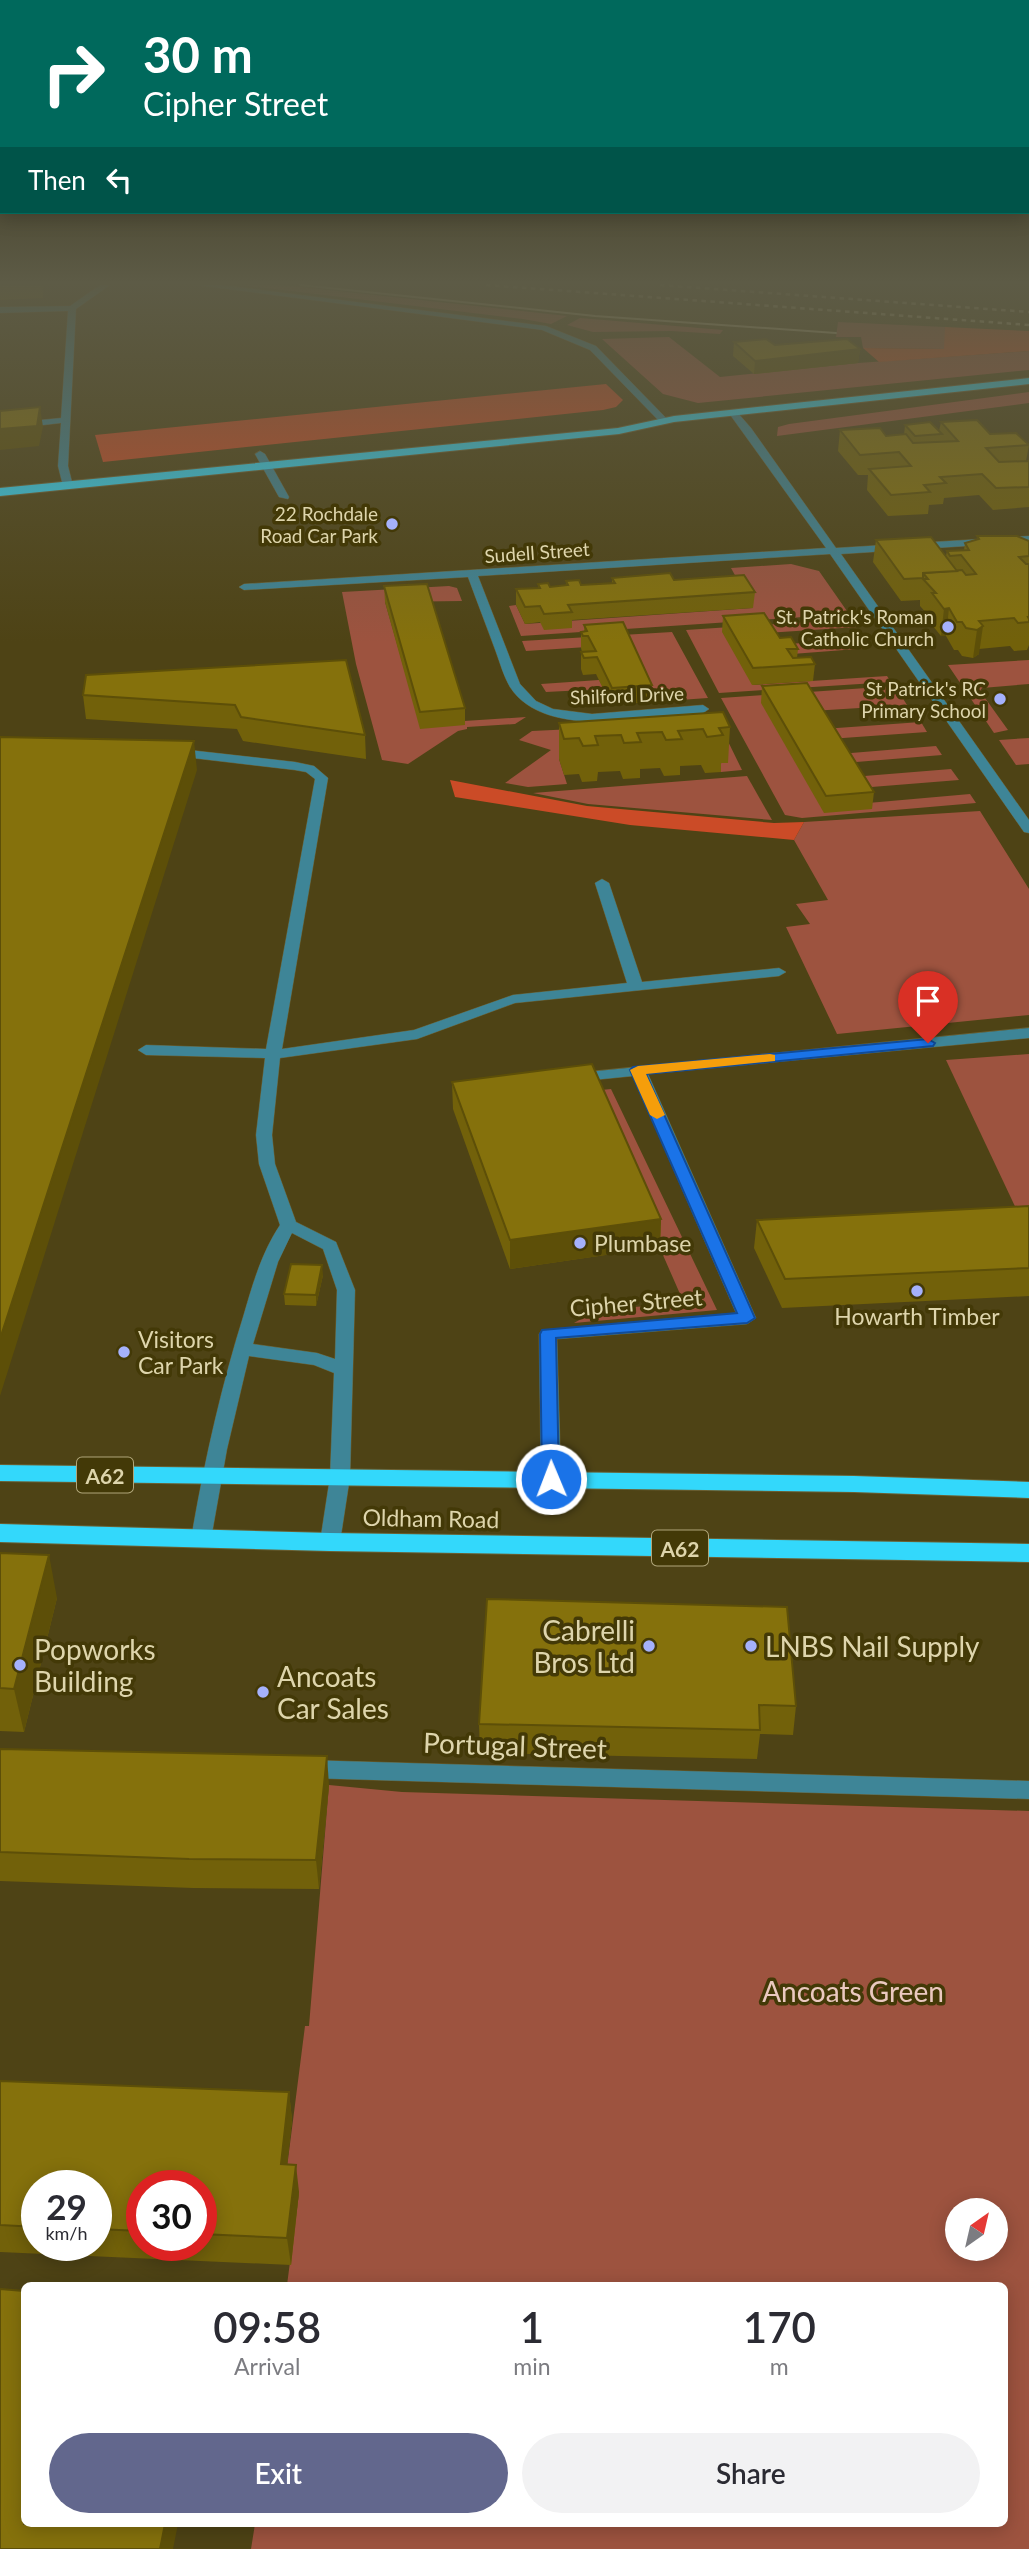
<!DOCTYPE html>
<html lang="en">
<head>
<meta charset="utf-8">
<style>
	body { margin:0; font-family:Lato,sans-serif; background:#f2f2f3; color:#2b2b33; height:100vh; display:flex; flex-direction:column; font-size:26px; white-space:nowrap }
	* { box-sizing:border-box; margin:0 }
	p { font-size:23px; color:#7c7c81 }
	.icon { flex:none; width:38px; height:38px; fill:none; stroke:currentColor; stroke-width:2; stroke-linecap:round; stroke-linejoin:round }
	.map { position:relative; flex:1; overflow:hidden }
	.panel { position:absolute; left:21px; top:2282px; width:987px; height:245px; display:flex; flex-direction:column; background:#fff; border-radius:10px; box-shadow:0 4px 18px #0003 }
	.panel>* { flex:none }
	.guide { position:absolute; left:0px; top:0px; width:1029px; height:214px; box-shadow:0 4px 18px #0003; background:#00695c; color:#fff; overflow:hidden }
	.needle { width:46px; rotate:34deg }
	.fabs { position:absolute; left:945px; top:2198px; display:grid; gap:14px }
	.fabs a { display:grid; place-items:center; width:63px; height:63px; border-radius:50%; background:#fff; box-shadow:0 4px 18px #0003; font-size:35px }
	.speed { position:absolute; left:21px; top:2170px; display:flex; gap:14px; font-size:35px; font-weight:700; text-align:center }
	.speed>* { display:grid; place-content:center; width:91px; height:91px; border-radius:50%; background:#fff; box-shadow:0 4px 18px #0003; line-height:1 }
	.speed small { font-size:18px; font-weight:400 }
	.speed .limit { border:10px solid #d22; background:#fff; color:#111 }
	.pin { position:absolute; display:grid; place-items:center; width:60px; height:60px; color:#fff; margin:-72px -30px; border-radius:50% 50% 50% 0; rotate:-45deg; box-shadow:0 0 7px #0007 }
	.pin .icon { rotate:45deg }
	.me { position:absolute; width:77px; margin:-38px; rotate:359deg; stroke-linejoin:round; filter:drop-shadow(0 0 5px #0008) }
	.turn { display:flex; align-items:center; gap:24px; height:147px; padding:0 28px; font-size:32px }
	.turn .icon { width:91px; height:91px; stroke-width:2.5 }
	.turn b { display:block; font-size:49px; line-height:60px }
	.then { display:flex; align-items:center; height:66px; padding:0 28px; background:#0003; gap:14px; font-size:26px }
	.eta { display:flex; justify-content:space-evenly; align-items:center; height:119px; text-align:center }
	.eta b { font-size:42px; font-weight:600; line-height:49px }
	.button { display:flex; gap:14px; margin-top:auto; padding:14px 28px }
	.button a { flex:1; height:80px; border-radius:42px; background:#62678d; color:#fff; font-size:28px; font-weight:600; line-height:80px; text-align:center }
	.button a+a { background:#f2f2f3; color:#2b2b33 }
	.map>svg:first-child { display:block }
	.green { fill:#9d533f; fill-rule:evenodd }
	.forest { fill:#cb4b27 }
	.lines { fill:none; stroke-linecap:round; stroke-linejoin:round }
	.minor-casing { stroke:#6b6033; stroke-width:1 }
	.highway-casing { stroke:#6b6033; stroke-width:2 }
	.minor { fill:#3e8597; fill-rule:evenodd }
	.highway { fill:#33d8fb; fill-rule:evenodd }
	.tram { stroke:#b5ab81; stroke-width:2 }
	.rail { stroke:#b5ab81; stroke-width:2.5; stroke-dasharray:4.5 4.5; stroke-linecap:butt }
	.wall { fill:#72610a; fill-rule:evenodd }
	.shaded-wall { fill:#5d4f08 }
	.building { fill:#85710c; stroke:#5d4f08; stroke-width:2 }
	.route { fill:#1a73e8; stroke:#114b97; stroke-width:2 }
	.slow { fill:#f59e0b }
	.poi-dot { fill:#a5b1fc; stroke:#433907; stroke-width:2.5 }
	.labels { text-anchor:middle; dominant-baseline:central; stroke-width:7; stroke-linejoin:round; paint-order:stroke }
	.far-poi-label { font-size:19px; fill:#ded5ac; stroke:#433907; text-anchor:end }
	.far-street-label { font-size:19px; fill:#ded5ac; stroke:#433907 }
	.shield { fill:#433907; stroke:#b0a67a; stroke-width:2 }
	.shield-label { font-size:21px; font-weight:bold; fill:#ded5ac }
	.poi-label { font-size:23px; fill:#ded5ac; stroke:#433907; text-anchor:start }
	.street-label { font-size:23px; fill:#ded5ac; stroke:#433907 }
	.near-poi-label { font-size:28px; fill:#ded5ac; stroke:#433907; text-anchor:start }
	.near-street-label { font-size:28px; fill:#ded5ac; stroke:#433907 }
	.near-park-label { font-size:28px; fill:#ebc9c0; stroke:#433907 }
</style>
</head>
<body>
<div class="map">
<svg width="1029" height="2549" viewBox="0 0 1029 2549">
	<rect width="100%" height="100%" fill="#4e4315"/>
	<g class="green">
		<polygon points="242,285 282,285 567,316 551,324 523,319"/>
		<polygon points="580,318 723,330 720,334 671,331 593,332 567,325"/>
		<polygon points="838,322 945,327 945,349 863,348 861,337 836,337"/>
		<polygon points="669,337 720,377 858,363 1029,351 1029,370 698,403 663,394 602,339"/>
		<polygon points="1029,392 1029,403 777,436 778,427 789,424"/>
		<polygon points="791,564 819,571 849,614 521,636 509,606 516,605 525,624 753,608 731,568"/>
		<polygon points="449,586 457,588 462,601 385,602 421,728 464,721 526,717 515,724 467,727 467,729 458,731 408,764 382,760 356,664 342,592"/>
		<polygon points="852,619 857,627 766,633 752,685 887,676 891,682 719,693 686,630"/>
		<polygon points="672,632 708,698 651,702 641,682 587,647 526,651 522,641"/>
		<polygon points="864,639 870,648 779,655 773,645"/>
		<polygon points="1029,660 1029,684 982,688 980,691 1008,730 994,733 948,665"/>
		<polygon points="599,680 604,689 546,692 541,684"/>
		<polygon points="895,686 907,705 812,711 868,803 970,794 976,803 802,818 785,815 721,698"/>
		<polygon points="921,722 927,732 829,739 823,729"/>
		<polygon points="637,726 721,727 742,770 721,772 717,764 727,762 559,759 567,784 528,787 505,783 551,750 519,740 532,731"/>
		<polygon points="1029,738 1029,764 1016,765 999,740"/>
		<polygon points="936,746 942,755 844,763 839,754"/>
		<polygon points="951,769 959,780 859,788 852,777"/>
		<polygon points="747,776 772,820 588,804 533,793"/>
		<polygon points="980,811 1029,889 1029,1015 837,1034 786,927 810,924 796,904 828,900 794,840 804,822"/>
		<polygon points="1029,1054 1029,1236 946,1060"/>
		<polygon points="611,1089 717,1310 574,1323 597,1310 684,1303 591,1091"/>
		<path d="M329,1785l73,7 627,19v738h-778l4,-25h749v-238l-717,-1 12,-92 -15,-2 21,-165h4zM957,2210h39v39h-39z"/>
	</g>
	<g class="forest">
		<polygon points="945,327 1029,331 1029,351 879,362 863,348 944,349"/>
		<polygon points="606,384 623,400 616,407 603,410 103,462 95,435"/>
		<polygon points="450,780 587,806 774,823 804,822 794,840 630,825 455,797"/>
	</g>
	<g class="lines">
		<defs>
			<g id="minor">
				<polygon points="100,285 110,285 76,309 68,466 73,486 68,489 63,486 58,466 61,423 0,430 0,424 61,418 68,311 0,313 0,307 70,306"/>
				<polygon points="196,285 223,285 546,326 596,346 668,420 660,422 590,350 542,330"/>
				<path d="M731,412h6l14,16 85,120 193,-12v6l-188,12 188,266v13l-5,-1 -194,-278 -352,22 42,108 16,17 17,8 39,5 111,-9 6,4 -6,4c-54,4 -158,28 -193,-26 -6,-10 -10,-24 -14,-35 -9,-25 -19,-50 -28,-75l-224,13 -5,-3 5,-3 582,-36 -95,-132z"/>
				<polygon points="260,451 265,454 289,497 288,499 279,497 255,454"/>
				<path d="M171,748l124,14 19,4 14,12 -46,271 132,-19 99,-35 114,-12 -32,-100 7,-4 7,4 33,99 137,-14 7,4 -7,4 -264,27 -98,36 -137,19 -8,77 3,29 21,58 40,20 19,48 -5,187 -10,65 -3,5 -7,2 -7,-2 -3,-5 10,-65 4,-104 -20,-8 -65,-9 -22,93 -16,90 -3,5 -7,2 -7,-2 -3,-5c13,-76 30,-152 53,-225 9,-31 18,-62 36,-89l-21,-61 -3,-29 9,-77 -119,-3 -8,-5 8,-5 120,4 49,-270 -9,-7 -11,-2 -128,-15v-6zM292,1233l31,16 14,41 -2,69 -18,-6 -64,-9 25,-82z"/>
				<polygon points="1029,1028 1029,1038 648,1074 756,1318 747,1324 557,1339 561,1479 558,1484 544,1484 541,1479 539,1334 542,1330 736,1313 633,1076 573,1082 567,1080 565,1077 567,1074"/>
				<polygon points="305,1760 1029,1781 1029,1799 305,1778 297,1775 294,1769 297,1763"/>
			</g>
			<g id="highway">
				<polygon points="1029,378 1029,384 674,422 619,434 0,496 0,488 618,428 674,416"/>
				<polygon points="0,1465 854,1476 1029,1482 1029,1498 854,1492 0,1481"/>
				<polygon points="0,1524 330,1533 1029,1544 1029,1562 330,1551 0,1542"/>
			</g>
		</defs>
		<use href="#minor" class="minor-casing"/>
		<use href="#highway" class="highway-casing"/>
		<use href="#minor" class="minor"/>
		<use href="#highway" class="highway"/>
		<polyline class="tram" points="300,285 595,316 836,333"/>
		<g class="rail">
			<polyline points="486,285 1029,325"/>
			<polyline points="660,285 1029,312"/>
		</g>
	</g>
	<g class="wall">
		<polygon points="0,285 43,285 43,298 0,300"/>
		<polygon points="734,342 775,345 860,349 858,363 754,374 733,356"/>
		<polygon points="941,422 1029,445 1026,461 1029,461 1029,507 993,510 979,495 944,498 943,504 929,505 928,514 888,516 867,490 868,475 858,475 838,451 840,430 886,436 904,435 905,425 939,431"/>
		<polygon points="977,536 1029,541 1029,645 1027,650 1014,651 1010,646 979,649 979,654 973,658 962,656 958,650 954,650 946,636 941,636 928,620 929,616 920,606 920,600 901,601 873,562 876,540 946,556 947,551 964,550 965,543 977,539"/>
		<polygon points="612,578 674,580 755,592 753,608 572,620 572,628 544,630 540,622 525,624 516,605 516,589 538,588 538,584 550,587 566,585 566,581 581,585 612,583"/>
		<polygon points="384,586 465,708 465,725 420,729 385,602"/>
		<polygon points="723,616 780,638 798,649 797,658 815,664 813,681 752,685 722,632"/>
		<polygon points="584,625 652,685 651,702 611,705 596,674 583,675 581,669 581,652 582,652 581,648 581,632 584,632"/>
		<polygon points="346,660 365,735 366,759 243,741 237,729 86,719 83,695"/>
		<polygon points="762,686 874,792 872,809 824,813 761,703"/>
		<polygon points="559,723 730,727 728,763 721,763 721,772 705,773 701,765 680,766 680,775 664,776 660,768 640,769 640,778 623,779 620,771 598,772 597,781 582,782 579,774 564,775 559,759"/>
		<polygon points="452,1082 661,1219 660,1247 510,1269 453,1109"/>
		<polygon points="1029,1206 1029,1296 782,1308 754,1248 757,1220"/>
		<polygon points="323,1275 316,1306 285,1305 284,1294"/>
		<polygon points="0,1553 57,1598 24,1732 0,1731"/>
		<polygon points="487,1599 796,1706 793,1735 760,1734 757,1759 480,1753 479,1724"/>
		<polygon points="0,1749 329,1785 319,1889 193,1888 0,1881"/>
		<path d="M0,2081l289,11 3,28 -5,44 12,28 -8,73 -291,-13zM37,2186h59v59h-59zM142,2186h59v59h-59z"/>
	</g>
	<g class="shaded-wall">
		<polygon points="860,349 858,363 754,374 755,361"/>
		<polygon points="40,407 43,427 39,446 0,450 0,429"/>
		<polygon points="949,608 946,636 941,636 944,609"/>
		<polygon points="983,626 979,654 973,658 977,630"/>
		<polygon points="194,741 197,770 0,1396 0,1339"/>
		<polygon points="661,1219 660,1247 510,1269 510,1240"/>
		<polygon points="322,1265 323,1275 316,1306 316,1295"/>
		<polygon points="49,1555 57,1598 24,1732 14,1689"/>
		<polygon points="327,1756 329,1785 319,1889 316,1860"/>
		<polygon points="289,2092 292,2120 284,2191 281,2164"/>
		<polygon points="296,2165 299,2192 291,2265 287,2238"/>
		<polygon points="165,2524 178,2524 173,2549 160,2549"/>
	</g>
	<g class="building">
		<polygon points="766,339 775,345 847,339 860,349 755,361 734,342"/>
		<polygon points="40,407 37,426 0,429 0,411"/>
		<polygon points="977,420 990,434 1016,433 1029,445 986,448 999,462 1029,461 1029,487 996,488 982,474 940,477 946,483 924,485 930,492 891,495 869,469 911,466 899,452 860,455 840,430 880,428 886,436 906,434 913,443 958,441 941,422"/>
		<polygon points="930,422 942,434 915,436 905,425"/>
		<polygon points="977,536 1017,536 1029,541 1029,556 1019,557 1026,564 1029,564 1029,617 1028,617 1029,619 1029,622 1018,623 1014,618 979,621 983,626 977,630 966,628 962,622 957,622 949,608 944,609 932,593 936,593 923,579 928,579 923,573 962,570 966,575 976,574 961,555 950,556 947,551 969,550 965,543 979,539"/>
		<polygon points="931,537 957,571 923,573 923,578 904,579 876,540"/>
		<polygon points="670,573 674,580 744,575 755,592 568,605 572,612 544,614 540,606 525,607 516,589 540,588 538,584 548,583 550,587 568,585 566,581 579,580 581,585 615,583 612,578"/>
		<polygon points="427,584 465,708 420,712 384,586"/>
		<polygon points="764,613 780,638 791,637 798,649 787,649 793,658 811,657 815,664 753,668 723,616"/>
		<polygon points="623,622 652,685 612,688 597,657 584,658 581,652 596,651 588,636 583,636 581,632 587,631 584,625"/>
		<polygon points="346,660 365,735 241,717 235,705 83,695 86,675"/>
		<polygon points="807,683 874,792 826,796 762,686"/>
		<polygon points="723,712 730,727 719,728 723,735 707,737 703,729 678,731 682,739 666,740 662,732 637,733 641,742 624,743 621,735 595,736 598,745 583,746 579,738 564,739 559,723"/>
		<polygon points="0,737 194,741 0,1339"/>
		<polygon points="592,1064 661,1219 510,1240 452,1082"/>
		<polygon points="1029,1206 1029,1268 785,1279 757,1220"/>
		<polygon points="291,1264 322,1265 316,1295 284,1294"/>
		<polygon points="0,1553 49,1555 14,1689 0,1688"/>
		<polygon points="487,1599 787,1607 796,1706 759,1705 760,1730 479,1724"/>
		<polygon points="0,1749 327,1756 316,1860 189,1859 0,1852"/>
		<polygon points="0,2081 289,2092 281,2164 296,2165 287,2238 201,2234 201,2186 142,2186 142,2231 96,2229 96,2186 37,2186 37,2227 0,2225"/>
		<polygon points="0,2289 24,2291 24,2524 165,2524 160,2549 0,2549"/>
	</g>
	<linearGradient id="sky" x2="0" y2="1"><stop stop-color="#2b250c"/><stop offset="0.44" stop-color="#5d5b46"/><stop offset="1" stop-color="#5d5b46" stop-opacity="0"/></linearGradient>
	<rect width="1029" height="642" fill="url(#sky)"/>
	<polygon class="route" points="928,1039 935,1043 933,1046 646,1074 755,1318 747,1323 556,1338 559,1479 557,1483 544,1483 542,1479 540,1334 542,1330 737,1313 630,1070 633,1067"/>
	<polygon class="slow" points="770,1054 775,1055 775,1061 646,1074 665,1115 657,1119 650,1115 630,1070 638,1066"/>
	<g class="poi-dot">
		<circle cx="392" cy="524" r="7"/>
		<circle cx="948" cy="627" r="7"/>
		<circle cx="1000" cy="699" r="7"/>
		<circle cx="580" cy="1243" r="7"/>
		<circle cx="917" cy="1291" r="7"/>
		<circle cx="124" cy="1352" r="7"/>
		<circle cx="649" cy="1646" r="7"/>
		<circle cx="751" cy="1646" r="7"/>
		<circle cx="20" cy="1665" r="7"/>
		<circle cx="263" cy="1692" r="7"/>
	</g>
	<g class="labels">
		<g class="far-poi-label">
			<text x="378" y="513">22 Rochdale<tspan x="378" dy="22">Road Car Park</tspan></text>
			<text x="934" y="616">St. Patrick's Roman<tspan x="934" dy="22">Catholic Church</tspan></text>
			<text x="986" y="688">St Patrick's RC<tspan x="986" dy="22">Primary School</tspan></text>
		</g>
		<g class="far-street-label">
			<text transform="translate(537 552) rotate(-4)">Sudell Street</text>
			<text transform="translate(627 695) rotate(-2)">Shilford Drive</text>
		</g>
		<g class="shield">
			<rect x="77" y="1457.5" width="56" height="35" rx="5"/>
			<rect x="652" y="1530.5" width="56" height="35" rx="5"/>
		</g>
		<g class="shield-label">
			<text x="105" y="1475">A62</text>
			<text x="680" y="1548">A62</text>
		</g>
		<g class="poi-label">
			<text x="594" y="1243">Plumbase</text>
			<text x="917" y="1316" text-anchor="middle">Howarth Timber</text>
			<text x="138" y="1339">Visitors<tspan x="138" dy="26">Car Park</tspan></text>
		</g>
		<g class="street-label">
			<text transform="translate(636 1302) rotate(-5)">Cipher Street</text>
			<text transform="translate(431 1518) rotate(1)">Oldham Road</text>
		</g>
		<g class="near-poi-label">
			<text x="635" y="1630" text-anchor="end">Cabrelli<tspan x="635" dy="32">Bros Ltd</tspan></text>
			<text x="765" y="1646">LNBS Nail Supply</text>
			<text x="34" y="1649">Popworks<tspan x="34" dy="32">Building</tspan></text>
			<text x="277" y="1676">Ancoats<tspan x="277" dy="32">Car Sales</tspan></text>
		</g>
		<g class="near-street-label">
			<text transform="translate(515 1745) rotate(2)">Portugal Street</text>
		</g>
		<g class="near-park-label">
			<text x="853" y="1991">Ancoats Green</text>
		</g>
	</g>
</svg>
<div class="fabs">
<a><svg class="needle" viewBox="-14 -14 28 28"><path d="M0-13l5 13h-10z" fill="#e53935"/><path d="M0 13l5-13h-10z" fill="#7c7c81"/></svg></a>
</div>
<div class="speed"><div>29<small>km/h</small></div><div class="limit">30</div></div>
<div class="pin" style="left:928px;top:1043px;background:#d93025"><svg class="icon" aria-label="arrive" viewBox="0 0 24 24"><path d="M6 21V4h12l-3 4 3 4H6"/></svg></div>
<svg class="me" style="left:551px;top:1479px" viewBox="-20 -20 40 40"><circle r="17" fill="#1a73e8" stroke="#fff" stroke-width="3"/><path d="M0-11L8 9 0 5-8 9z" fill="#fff"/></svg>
<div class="guide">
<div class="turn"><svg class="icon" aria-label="right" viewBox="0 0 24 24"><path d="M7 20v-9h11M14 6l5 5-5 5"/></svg><div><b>30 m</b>Cipher Street</div></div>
<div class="then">Then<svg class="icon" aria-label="left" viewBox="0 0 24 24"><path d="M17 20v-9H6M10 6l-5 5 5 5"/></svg></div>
</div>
<section class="panel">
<div class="eta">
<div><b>09:58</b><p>Arrival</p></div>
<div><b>1</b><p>min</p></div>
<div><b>170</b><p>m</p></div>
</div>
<div class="button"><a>Exit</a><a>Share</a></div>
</section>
</div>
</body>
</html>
